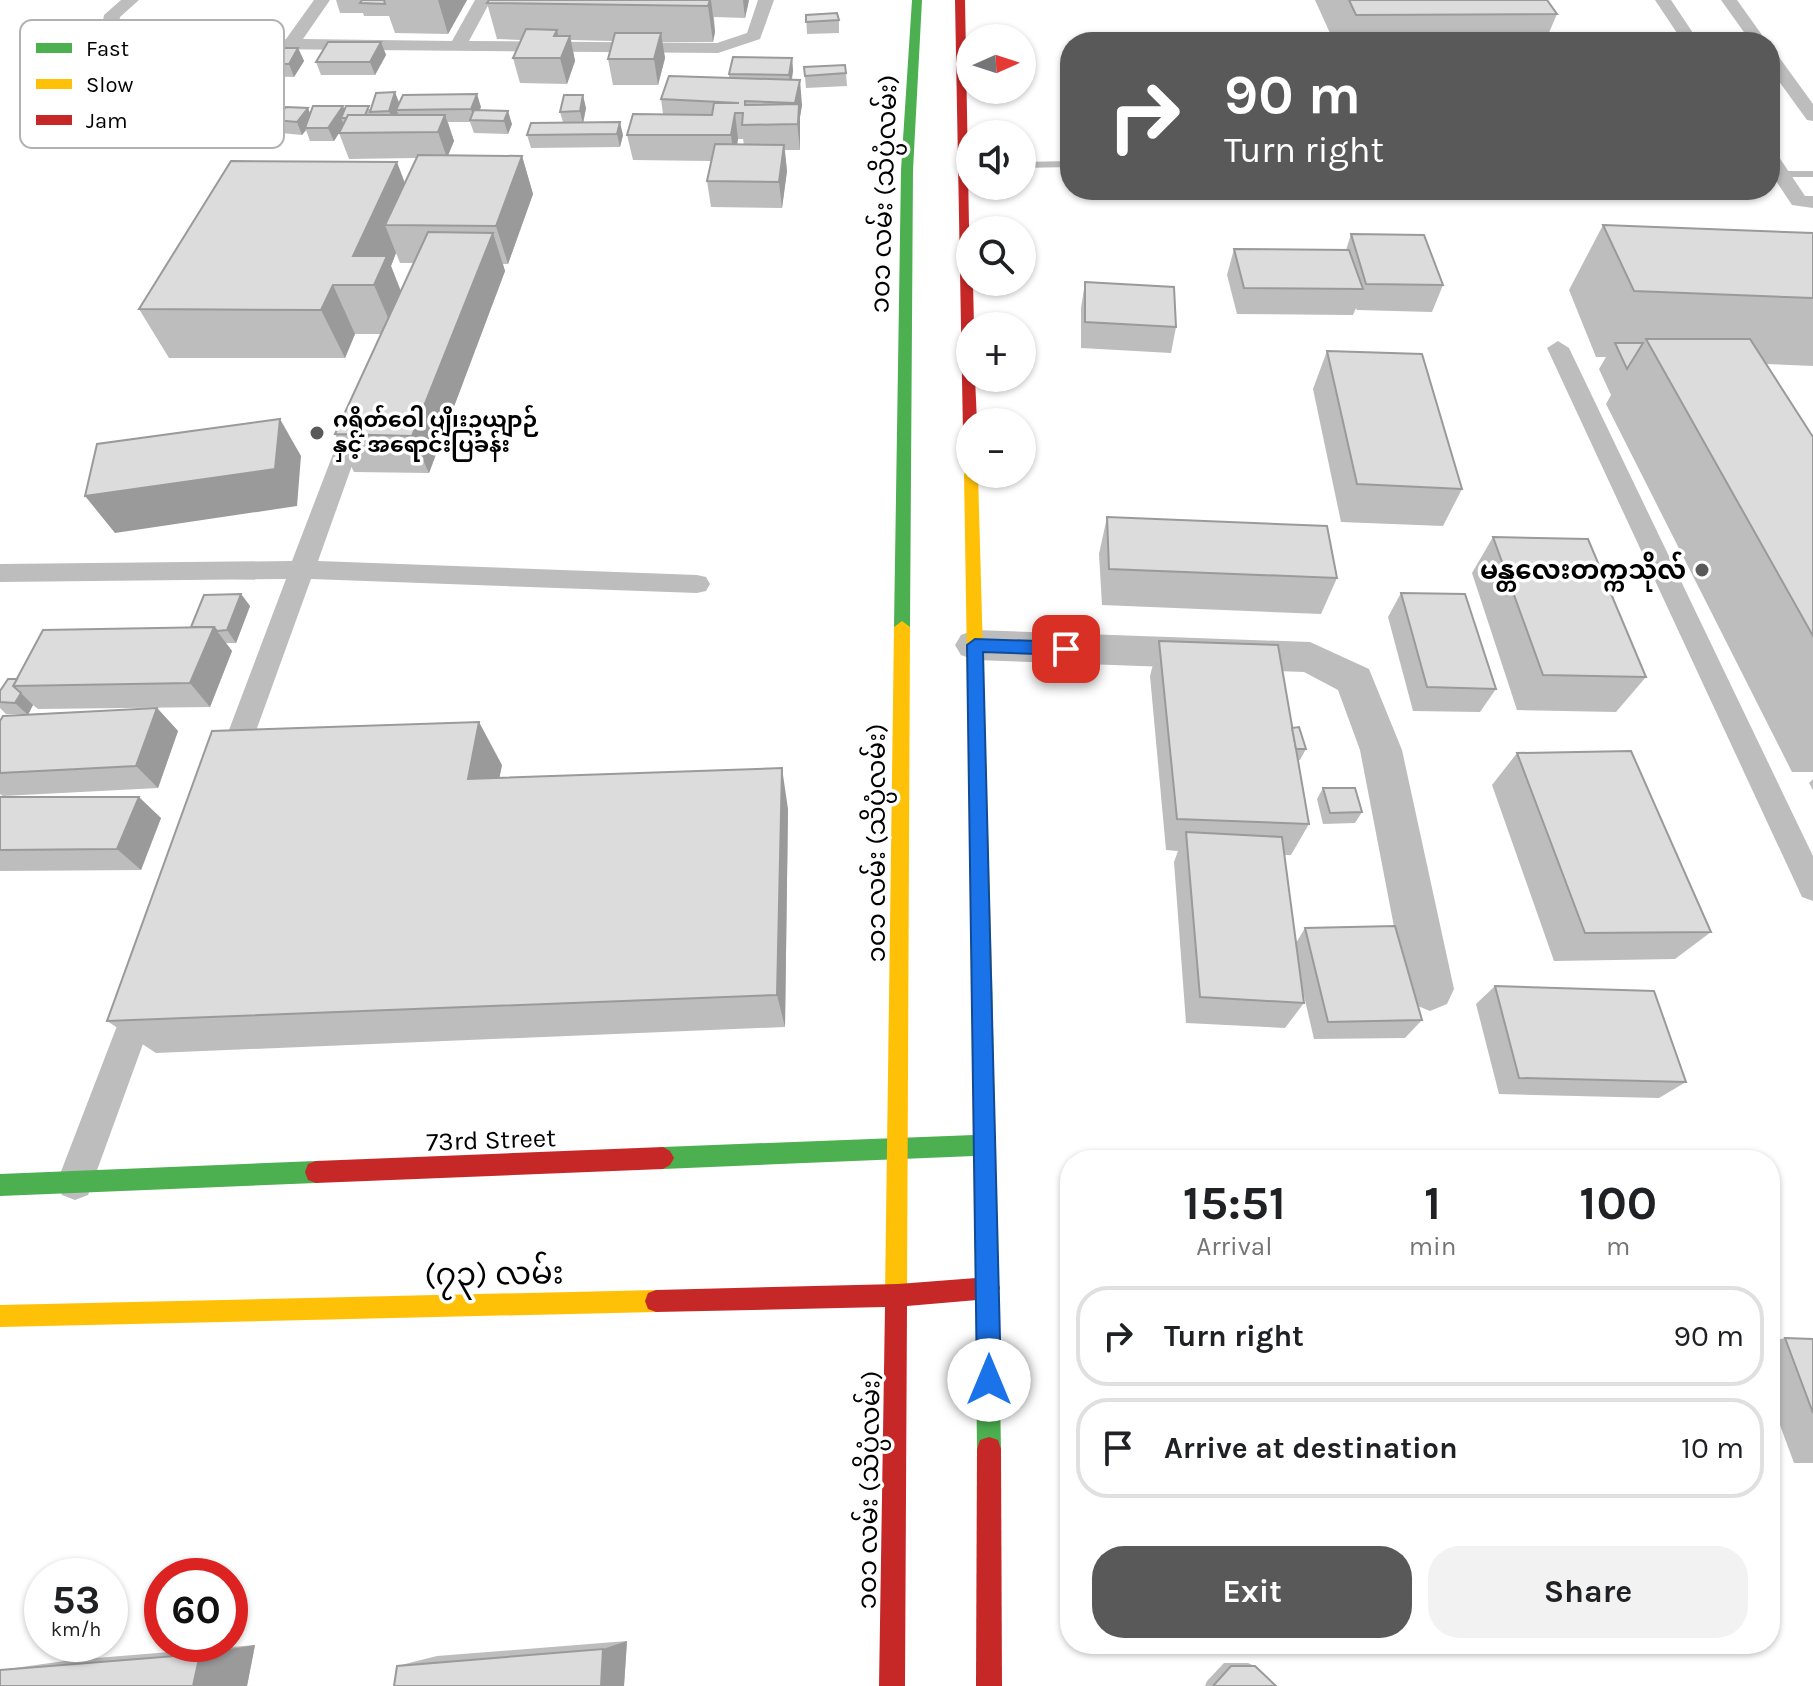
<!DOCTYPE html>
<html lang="en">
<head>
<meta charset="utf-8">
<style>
	body { margin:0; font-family:Karla,"Noto Sans Myanmar",sans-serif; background:#f2f2f2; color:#202124; height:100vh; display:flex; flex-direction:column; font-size:30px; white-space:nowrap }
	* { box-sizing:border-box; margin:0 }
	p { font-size:26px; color:#757577 }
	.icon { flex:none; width:44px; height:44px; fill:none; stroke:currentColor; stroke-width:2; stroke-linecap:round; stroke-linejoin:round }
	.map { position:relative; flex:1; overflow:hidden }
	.drawer { position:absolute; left:1060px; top:1150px; width:720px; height:504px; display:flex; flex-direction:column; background:#fff; border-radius:32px; box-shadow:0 2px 6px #0004 }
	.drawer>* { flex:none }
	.top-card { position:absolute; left:1060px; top:32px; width:720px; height:168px; border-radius:32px; box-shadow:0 2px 6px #0004; background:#595959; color:#fff; overflow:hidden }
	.needle { width:52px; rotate:87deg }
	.fabs { position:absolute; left:956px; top:24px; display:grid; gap:16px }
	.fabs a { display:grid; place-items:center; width:80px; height:80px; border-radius:50%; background:#fff; box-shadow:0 2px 6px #0004; font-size:40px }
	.speed { position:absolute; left:24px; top:1558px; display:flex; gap:16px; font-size:40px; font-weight:700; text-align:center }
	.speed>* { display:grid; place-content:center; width:104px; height:104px; border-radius:50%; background:#fff; box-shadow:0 2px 6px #0004; line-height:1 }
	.speed small { font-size:20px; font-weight:400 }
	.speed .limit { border:12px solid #d22; background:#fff; color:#111 }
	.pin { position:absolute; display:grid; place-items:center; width:68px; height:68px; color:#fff; margin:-34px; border-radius:16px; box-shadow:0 4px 12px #0006 }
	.me { position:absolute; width:88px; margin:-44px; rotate:0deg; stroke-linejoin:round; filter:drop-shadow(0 0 6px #0008) }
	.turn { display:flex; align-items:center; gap:28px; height:168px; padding:0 32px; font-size:36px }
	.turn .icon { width:104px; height:104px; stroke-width:2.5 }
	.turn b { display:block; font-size:56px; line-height:68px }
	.eta { display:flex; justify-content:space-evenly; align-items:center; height:136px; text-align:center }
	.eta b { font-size:48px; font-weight:700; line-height:56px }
	.button { display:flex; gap:16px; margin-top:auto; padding:16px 32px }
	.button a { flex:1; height:92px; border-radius:32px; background:#595959; color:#fff; font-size:32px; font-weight:700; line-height:92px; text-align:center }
	.button a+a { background:#f2f2f2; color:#202124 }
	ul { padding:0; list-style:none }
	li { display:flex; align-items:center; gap:24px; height:100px; margin:0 16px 12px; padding:0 16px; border:4px solid #e0e0e0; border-radius:32px }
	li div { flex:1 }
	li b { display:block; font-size:30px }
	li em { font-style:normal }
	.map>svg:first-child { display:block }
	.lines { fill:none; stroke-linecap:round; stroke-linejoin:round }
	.stream { fill:#bbb; fill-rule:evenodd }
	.lane { fill:#bdbdbd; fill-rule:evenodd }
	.street { fill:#bdbdbd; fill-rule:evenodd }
	.fast { fill:#4caf50; fill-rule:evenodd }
	.slow { fill:#ffc107; fill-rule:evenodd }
	.jam { fill:#c62828; fill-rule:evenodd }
	.wall { fill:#bdbdbd; fill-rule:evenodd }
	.shaded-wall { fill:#9a9a9a }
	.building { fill:#dcdcdc; stroke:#9a9a9a; stroke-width:2 }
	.route { fill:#1a73e8; stroke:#114b97; stroke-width:2 }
	.poi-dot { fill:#595959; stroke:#fff; stroke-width:3 }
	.labels { text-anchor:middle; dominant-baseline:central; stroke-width:7; stroke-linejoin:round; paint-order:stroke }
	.far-poi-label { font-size:22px; font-weight:bold; fill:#000; stroke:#fff; text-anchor:start }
	.street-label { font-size:26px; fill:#000; stroke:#fff }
	.poi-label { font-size:26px; font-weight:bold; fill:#000; stroke:#fff; text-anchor:end }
	.near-street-label { font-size:32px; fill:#000; stroke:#fff }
	.key { fill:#fff; stroke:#b2b2b2; stroke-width:2 }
	.key-label { font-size:22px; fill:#000 }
</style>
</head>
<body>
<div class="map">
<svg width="1813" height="1686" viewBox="0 0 1813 1686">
	<rect width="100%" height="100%" fill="#fff"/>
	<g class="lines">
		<g class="stream">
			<polygon points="1070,161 1070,167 1022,168 1022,162"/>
			<rect x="1770" y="171" width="43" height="6"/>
		</g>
		<g class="lane">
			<polygon points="121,0 139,0 120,17 117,34 153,38 286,39 314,0 330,0 303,39 452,41 475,0 491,0 469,41 717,43 747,33 758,0 774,0 760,39 718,53 153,48 102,42 100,38 104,15"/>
			<polygon points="1655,0 1671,0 1699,42 1683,42"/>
			<polygon points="1721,0 1737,0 1767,42 1751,42"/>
			<polygon points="1770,52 1776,53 1813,104 1813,121 1807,120 1770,69"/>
			<polygon points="1770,152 1777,154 1805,196 1813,196 1813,208 1792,205 1770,172"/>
			<polygon points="1558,341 1569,348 1813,856 1813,901 1802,897 1547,348"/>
			<polygon points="359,408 367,410 370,415 318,561 697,575 706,577 710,584 706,591 697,593 311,579 243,767 239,775 229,779 219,775 215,767 286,579 0,582 0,564 292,561 348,415 351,410"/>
			<polygon points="143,985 155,989 159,1000 88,1195 75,1200 62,1195 57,1182 127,1000 131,989"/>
		</g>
		<polygon class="street" points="975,630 1310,642 1369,669 1402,750 1454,989 1447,1004 1430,1011 1413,1004 1406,989 1360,750 1338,690 1304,672 975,660 961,655 955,645 961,635"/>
		<g class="fast">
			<polygon points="912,0 922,0 913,170 910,627 902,633 894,627 901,170"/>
			<polygon points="982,966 989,969 992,975 1001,1449 998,1458 989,1461 980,1458 977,1449 974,1156 663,1169 656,1165 652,1158 656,1151 663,1147 974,1135 972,975 975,969"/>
			<polygon points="316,1161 324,1164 327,1172 324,1180 316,1183 0,1196 0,1174"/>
		</g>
		<g class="slow">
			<polygon points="970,469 970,474 978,474 992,975 989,981 982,984 975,981 972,975 964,474"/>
			<polygon points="902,621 910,627 907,1297 904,1305 896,1308 888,1305 885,1297 894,627"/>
			<polygon points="656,1290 664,1293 667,1301 664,1309 656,1312 0,1327 0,1305"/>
		</g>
		<g class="jam">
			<polygon points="955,0 965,0 970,282 973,282 974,326 970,326 970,378 975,378 977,422 970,422 970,438 963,433"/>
			<polygon points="663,1147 670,1151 674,1158 670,1165 663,1169 316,1183 308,1180 305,1172 308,1164 316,1161"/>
			<polygon points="989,1277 997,1280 1000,1288 997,1296 989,1299 907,1306 905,1686 879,1686 885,1307 656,1312 648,1309 645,1301 648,1293 656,1290 898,1284"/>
			<polygon points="989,1437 998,1440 1001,1449 1002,1686 976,1686 977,1449 980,1440"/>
		</g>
	</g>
	<g class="wall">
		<polygon points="336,0 467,0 448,34 395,33 389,16 364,16 363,13 340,13"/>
		<polygon points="489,0 749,0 745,18 714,17 715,32 713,42 662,42 665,58 658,85 613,85 608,59 613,41 571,40 575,61 567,84 520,83 513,58 521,40 497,39 487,3"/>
		<polygon points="1315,0 1547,0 1557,14 1545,42 1334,42"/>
		<polygon points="806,15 839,20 839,33 807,34"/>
		<polygon points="381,42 386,55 375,75 321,75 316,62"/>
		<polygon points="298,48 304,61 294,77 254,76 248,63"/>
		<path d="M792,58l1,13 -1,9 10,25 -2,12v33h-15l2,21 -5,37 -71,-1 -4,-26 4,-20 -78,-1 -6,-25 36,-21 -2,-15 68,-21v-4zM738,139h5l1,6h-7z"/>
		<polygon points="804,67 846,73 847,86 806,88"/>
		<path d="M399,103l82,4 -2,3 33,14 -4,10 -34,-1 -4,-11h-22l6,19 -6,14 74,1 11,38 -25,70h-5l2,7 -76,202 -75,-1 -19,-38 46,-100h-26l-10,24h-176l-30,-49 266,-126 11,-25 -67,1 -10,-26 -5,8h-24l-4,-11 -4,5 -21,-2 -6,-13 33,-12 2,6 35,-4 26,-1zM396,253l4,10h13l-12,28 -10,-25z"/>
		<polygon points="586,108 583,122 623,135 620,147 531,148 527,135 563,122 560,112"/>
		<polygon points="54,123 61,136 55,146 31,147 22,134"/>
		<polygon points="1603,225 1813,233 1813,366 1766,364 1813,437 1813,772 1792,772 1606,404 1611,395 1599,369 1606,357 1596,357 1569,290"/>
		<polygon points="1351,234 1443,285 1432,312 1357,310 1356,308 1353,315 1237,314 1227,275 1234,249 1346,250"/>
		<polygon points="1085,282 1176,327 1171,353 1081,348 1081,308"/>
		<polygon points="1327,351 1462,489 1443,526 1341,522 1313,389"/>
		<polygon points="1107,517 1337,578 1321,614 1102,605 1099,554"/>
		<polygon points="1493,537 1646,677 1616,712 1517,710 1472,573"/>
		<polygon points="1401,593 1496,689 1480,712 1413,711 1388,617"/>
		<polygon points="241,594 250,606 236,643 226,643 232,651 210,707 38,709 33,705 28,714 157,708 178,731 158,788 3,796 0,794 0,721 25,714 6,714 0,708 0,691 191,627"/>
		<polygon points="1159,641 1292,728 1306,749 1300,760 1298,760 1309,824 1291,855 1284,855 1296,943 1305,928 1422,1020 1405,1038 1314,1039 1301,983 1304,1003 1285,1028 1186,1023 1174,862 1178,851 1166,850 1150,676"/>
		<polygon points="1517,753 1711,932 1675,959 1554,961 1492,785"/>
		<polygon points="502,765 499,778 788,809 785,1027 156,1053 107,1021"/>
		<polygon points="1813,779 1813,790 1809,783"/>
		<polygon points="1323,788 1362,812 1355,823 1323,824 1317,799"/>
		<polygon points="0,797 161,818 141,870 0,871"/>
		<polygon points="1495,986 1686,1082 1659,1098 1499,1094 1476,1004"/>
		<polygon points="1785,1338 1813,1339 1813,1463 1794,1463 1770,1398 1770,1342"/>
		<polygon points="627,1641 624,1686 394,1686 397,1666 437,1656"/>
		<polygon points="255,1645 247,1686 0,1686 0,1670 72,1660"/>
		<polygon points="1224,1663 1248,1663 1255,1666 1276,1686 1205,1686 1207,1681"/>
	</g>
	<g class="shaded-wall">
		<polygon points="438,0 467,0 448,34"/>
		<polygon points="710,0 711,0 715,32 713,42 708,6"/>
		<polygon points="743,0 749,0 745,18"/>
		<polygon points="557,30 562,55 570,36 575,61 567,84 554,36"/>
		<polygon points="661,33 665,58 658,85 654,59"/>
		<polygon points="381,42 386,55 375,75 370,62"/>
		<polygon points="298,48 304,61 294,77 289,64"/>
		<polygon points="792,58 793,71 790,87 789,75"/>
		<polygon points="800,80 802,105 800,117 800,150 795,103"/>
		<polygon points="395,92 400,105 396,110 398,113 394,124 389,111"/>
		<polygon points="477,94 481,107 475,122 471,109"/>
		<polygon points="583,95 586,108 583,124 580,111"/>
		<polygon points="343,106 348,118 341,118 344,125 334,141 328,128"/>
		<polygon points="308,108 313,121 305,128 306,130 302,135 297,122"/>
		<polygon points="508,111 512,124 508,134 504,121"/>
		<polygon points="735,113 738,139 734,161 731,135"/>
		<polygon points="445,115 454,141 447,158 438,132"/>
		<polygon points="620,122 623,135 620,147 617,134"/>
		<polygon points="54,123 61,136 55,146 47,133"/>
		<polygon points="784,145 787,171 782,208 779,182"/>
		<polygon points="522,156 533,194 508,264 496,226"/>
		<polygon points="397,162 415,210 385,225 396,253 391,266 406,305 395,334 374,285 353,256"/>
		<polygon points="493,233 505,271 429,473 412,436"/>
		<polygon points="333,285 355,334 345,358 321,310"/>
		<polygon points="280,419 301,456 297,506 115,533 85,496"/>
		<polygon points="241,594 250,606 236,643 227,630"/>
		<polygon points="214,627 232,651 210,707 190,683"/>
		<polygon points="21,693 33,705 28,715 15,703"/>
		<polygon points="157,708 178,731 158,788 136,766"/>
		<polygon points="479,722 502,765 491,820 468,779"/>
		<polygon points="782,768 788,809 785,1027 777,995"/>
		<polygon points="139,797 161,818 141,870 117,849"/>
		<polygon points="627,1641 624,1686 601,1686 603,1649"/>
		<polygon points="255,1645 247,1686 193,1686 200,1654"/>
	</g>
	<g class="building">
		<polygon points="362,0 384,0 385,4 360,3"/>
		<polygon points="489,0 710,0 708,6 487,3"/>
		<polygon points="1349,0 1547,0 1557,14 1356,15"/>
		<polygon points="837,13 839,20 806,22 806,15"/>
		<polygon points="526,29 557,30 554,36 570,36 561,58 513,58"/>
		<polygon points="615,33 661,33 654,59 608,59"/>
		<polygon points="328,42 381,42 370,62 316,62"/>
		<polygon points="259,48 298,48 289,64 248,63"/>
		<polygon points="733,57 792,58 789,75 729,74"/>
		<polygon points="845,65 846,73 805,76 804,67"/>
		<polygon points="669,76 800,80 795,103 745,101 745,105 799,104 798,124 742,125 743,113 735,113 731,135 627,135 633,114 712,115 714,103 739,103 661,99"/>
		<polygon points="395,92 389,111 370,112 376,93"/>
		<polygon points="477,94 471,109 396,110 403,95"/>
		<polygon points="564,95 583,95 580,111 560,112"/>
		<polygon points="313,106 343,106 328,128 305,128"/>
		<polygon points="346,106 369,106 365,115 348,115 347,118 341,118"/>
		<polygon points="286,107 308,108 297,122 275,120"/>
		<polygon points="474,110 508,111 504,121 470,120"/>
		<polygon points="348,115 445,115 438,132 339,133"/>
		<polygon points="620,122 617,134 527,135 531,123"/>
		<polygon points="715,144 784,145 779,182 707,181"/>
		<polygon points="418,155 522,156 496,226 385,225"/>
		<polygon points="231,161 397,162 353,256 387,256 374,285 333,285 321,310 139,309"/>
		<polygon points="1603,225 1813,233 1813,298 1634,291"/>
		<polygon points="428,232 493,233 412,436 335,434"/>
		<polygon points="1351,234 1424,235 1443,285 1366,284"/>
		<polygon points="1234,249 1349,250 1363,289 1244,288"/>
		<polygon points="1085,282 1174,287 1176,327 1085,322"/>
		<polygon points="1646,339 1750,339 1813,437 1813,636"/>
		<polygon points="1615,343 1643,343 1627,369"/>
		<polygon points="1327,351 1422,354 1462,489 1357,484"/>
		<polygon points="280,419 275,469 85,496 97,444"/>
		<polygon points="1107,517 1327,526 1337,578 1109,569"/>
		<polygon points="1493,537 1588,539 1646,677 1543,675"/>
		<polygon points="1401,593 1465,594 1496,689 1427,687"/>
		<polygon points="241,594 227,630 217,631 214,627 191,627 204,595"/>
		<polygon points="214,627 190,683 13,686 43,630"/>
		<polygon points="1159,641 1278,645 1309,824 1177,819"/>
		<polygon points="8,679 17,679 13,686 21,693 15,703 0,702 0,691"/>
		<polygon points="157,708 136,766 0,773 0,721 3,716"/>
		<polygon points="479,722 468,779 782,768 777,995 107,1021 212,731"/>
		<polygon points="1299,727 1306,749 1296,749 1292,728"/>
		<polygon points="1631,751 1711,932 1585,933 1517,753"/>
		<polygon points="1323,788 1355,788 1362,812 1330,813"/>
		<polygon points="0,797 139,797 117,849 0,850"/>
		<polygon points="1186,832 1282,837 1304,1003 1200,997"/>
		<polygon points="1395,926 1422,1020 1328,1022 1305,928"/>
		<polygon points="1495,986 1654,991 1686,1082 1519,1078"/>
		<polygon points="1785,1338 1813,1339 1813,1413"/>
		<polygon points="603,1649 601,1686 394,1686 397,1666"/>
		<polygon points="200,1654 193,1686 0,1686 0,1670"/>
		<polygon points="1231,1666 1255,1666 1276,1686 1213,1686"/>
	</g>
	<polygon class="route" points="975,639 1066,642 1075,649 1066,655 983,652 1001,1380 998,1388 989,1392 981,1388 977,1380 967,645"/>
	<g class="poi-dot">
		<circle cx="317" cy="433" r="8"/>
		<circle cx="1702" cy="570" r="8"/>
	</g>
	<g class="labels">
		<g class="far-poi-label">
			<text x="333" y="420">ဂရိတ်ဝေါ ပျိုးဥယျာဉ်<tspan x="333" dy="25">နှင့် အရောင်းပြခန်း</tspan></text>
		</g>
		<g class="street-label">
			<text transform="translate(884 194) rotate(-88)">၁၀၁ လမ်း (သိပ္ပံလမ်း)</text>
			<text transform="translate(876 843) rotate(-90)">၁၀၁ လမ်း (သိပ္ပံလမ်း)</text>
			<text transform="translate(491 1140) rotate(-2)">73rd Street</text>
			<text transform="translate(869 1490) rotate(-89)">၁၀၁ လမ်း (သိပ္ပံလမ်း)</text>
		</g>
		<g class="poi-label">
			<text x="1686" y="570">မန္တလေးတက္ကသိုလ်</text>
		</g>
		<g class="near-street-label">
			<text transform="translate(494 1274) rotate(-1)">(၇၃) လမ်း</text>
		</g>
	</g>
	<rect x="20" y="20" width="264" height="128" rx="12" class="key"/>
	<rect x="36" y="43" width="36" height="10" fill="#4caf50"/>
	<rect x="36" y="79" width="36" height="10" fill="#ffc107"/>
	<rect x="36" y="115" width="36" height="10" fill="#c62828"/>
	<g class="key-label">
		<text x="86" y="56">Fast</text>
		<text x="86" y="92">Slow</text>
		<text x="86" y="128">Jam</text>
	</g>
</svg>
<div class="fabs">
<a><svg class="needle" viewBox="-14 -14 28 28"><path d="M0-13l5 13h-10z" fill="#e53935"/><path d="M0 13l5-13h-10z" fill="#757577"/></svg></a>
<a><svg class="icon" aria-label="sound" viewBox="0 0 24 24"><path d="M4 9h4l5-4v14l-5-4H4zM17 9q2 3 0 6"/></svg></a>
<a><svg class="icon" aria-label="search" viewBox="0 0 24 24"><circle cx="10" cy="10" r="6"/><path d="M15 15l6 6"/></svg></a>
<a>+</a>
<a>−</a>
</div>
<div class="speed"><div>53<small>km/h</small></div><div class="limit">60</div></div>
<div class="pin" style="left:1066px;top:649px;background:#d93025"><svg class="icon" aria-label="arrive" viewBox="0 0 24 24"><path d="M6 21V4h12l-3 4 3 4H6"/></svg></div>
<svg class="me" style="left:989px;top:1380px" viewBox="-20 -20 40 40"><circle r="19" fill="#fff"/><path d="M0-13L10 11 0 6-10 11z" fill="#1a73e8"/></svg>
<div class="top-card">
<div class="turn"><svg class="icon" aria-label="right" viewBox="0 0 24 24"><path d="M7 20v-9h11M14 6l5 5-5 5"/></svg><div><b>90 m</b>Turn right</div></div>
</div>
<section class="drawer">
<div class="eta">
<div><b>15:51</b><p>Arrival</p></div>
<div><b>1</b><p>min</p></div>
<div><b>100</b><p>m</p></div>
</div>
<ul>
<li><svg class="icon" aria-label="right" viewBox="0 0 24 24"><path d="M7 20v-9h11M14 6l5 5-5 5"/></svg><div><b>Turn right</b></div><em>90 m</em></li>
<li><svg class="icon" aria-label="arrive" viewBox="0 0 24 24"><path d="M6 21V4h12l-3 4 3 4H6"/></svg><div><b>Arrive at destination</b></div><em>10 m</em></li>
</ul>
<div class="button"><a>Exit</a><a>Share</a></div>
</section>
</div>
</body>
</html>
